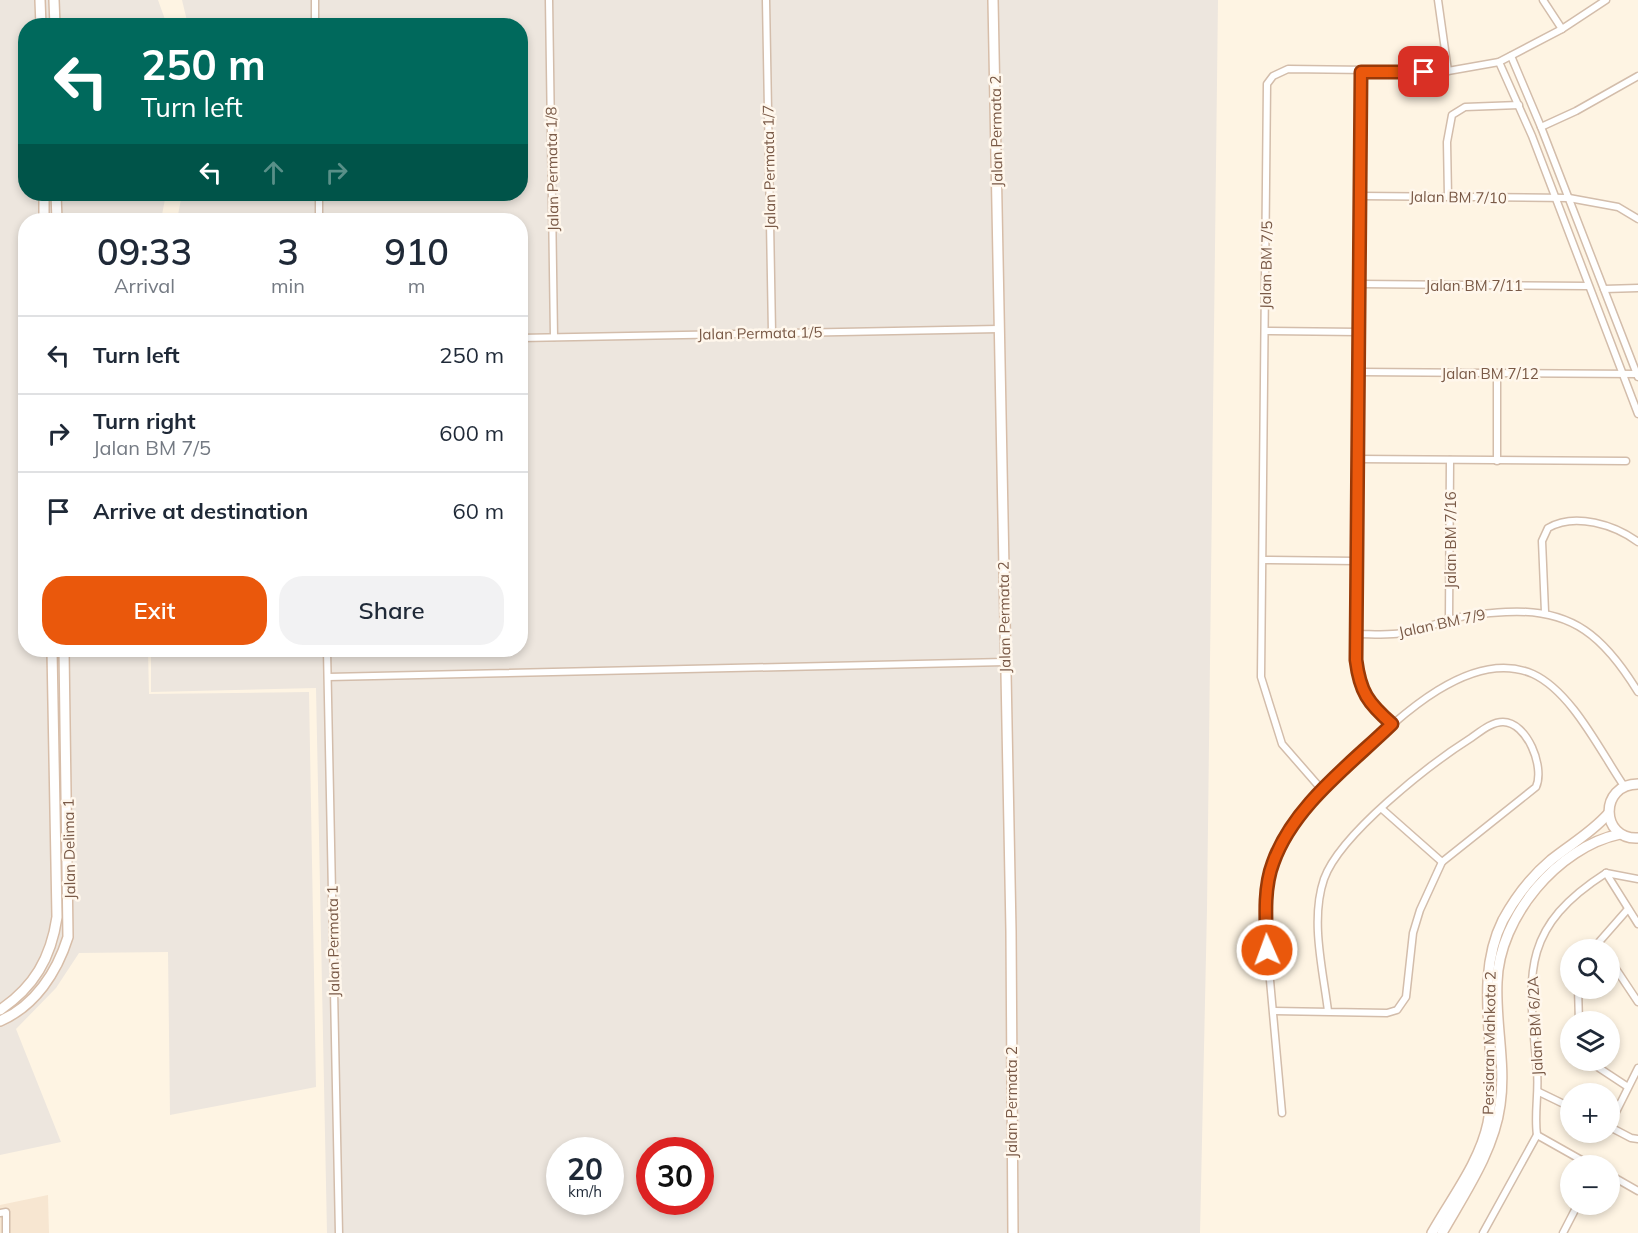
<!DOCTYPE html>
<meta charset="utf-8">
<style>
body{margin:0;font-family:Mulish,sans-serif;background:#f2f2f3;color:#1f2937;height:100vh;display:flex;flex-direction:column;font-size:22px;white-space:nowrap}
*{box-sizing:border-box;margin:0}
p{font-size:20px;color:#747a83}
.icon{flex:none;width:33px;height:33px;fill:none;stroke:currentColor;stroke-width:2;stroke-linecap:round;stroke-linejoin:round}
.map{position:relative;flex:1;overflow:hidden}
.side{position:absolute;left:18px;top:213px;width:510px;height:444px;display:flex;flex-direction:column;background:#fff;border-radius:24px;box-shadow:0 3px 9px #0003}
.side>*{flex:none}
.top-card{position:absolute;left:18px;top:18px;width:510px;height:183px;border-radius:24px;box-shadow:0 3px 9px #0003;background:#00695c;color:#fff;overflow:hidden}
.buttons{position:absolute;left:1560px;top:939px;display:grid;gap:12px}
.buttons a{display:grid;place-items:center;width:60px;height:60px;border-radius:50%;background:#fff;box-shadow:0 3px 9px #0003;font-size:30px}
.speed{position:absolute;left:546px;top:1137px;display:flex;gap:12px;font-size:30px;font-weight:700;text-align:center}
.speed>*{display:grid;place-content:center;width:78px;height:78px;border-radius:50%;background:#fff;box-shadow:0 3px 9px #0003;line-height:1}
.speed small{font-size:15px;font-weight:400}
.speed .limit{border:9px solid #d22;background:#fff;color:#111}
.pin{position:absolute;display:grid;place-items:center;width:51px;height:51px;color:#fff;margin:-26px;border-radius:12px;box-shadow:0 3px 9px #0006}
.me{position:absolute;width:66px;margin:-33px;rotate:358deg;stroke-linejoin:round;filter:drop-shadow(0 0 4px #0008)}
.turn{display:flex;align-items:center;gap:21px;height:126px;padding:0 24px;font-size:27px}
.turn .icon{width:78px;height:78px;stroke-width:2.5}
.turn b{display:block;font-size:42px;line-height:51px}
.lanes{display:flex;align-items:center;height:57px;padding:0 24px;background:#0003;justify-content:center;gap:30px;direction:ltr}
.lanes .off{opacity:.35}
.eta{display:flex;justify-content:space-evenly;align-items:center;height:102px;text-align:center}
.eta b{font-size:36px;font-weight:600;line-height:42px}
.button{display:flex;gap:12px;margin-top:auto;padding:12px 24px}
.button a{flex:1;height:69px;border-radius:24px;background:#ea580c;color:#fff;font-size:24px;font-weight:600;line-height:69px;text-align:center}
.button a+a{background:#f2f2f3;color:#1f2937}
ul{padding:0;list-style:none}
li{display:flex;align-items:center;gap:18px;height:78px;padding:0 24px;border-top:2px solid #e0e1e3}
li div{flex:1}
li b{display:block;font-size:22px}
li em{font-style:normal}
.map>svg:first-child{display:block}
.residential{fill:#f7e6d1}
.industrial{fill:#ede6de;fill-rule:evenodd}
.lines{fill:none;stroke-linecap:round;stroke-linejoin:round}
.street-casing{stroke:#d3bdab;stroke-width:9}
.secondary-casing{stroke:#d7bda8;stroke-width:12}
.street{stroke:#fff;stroke-width:6}
.secondary{stroke:#fff;stroke-width:9}
.route-casing{stroke:#983908;stroke-width:15}
.route{stroke:#ea580c;stroke-width:10}
.labels{text-anchor:middle;dominant-baseline:central;stroke-width:5;stroke-linejoin:round;paint-order:stroke}
.street-label{font-size:15px;fill:#795946;stroke:#fff7ec}
</style>
<div class="map">
<svg width="1638" height="1233" viewBox="0 0 1638 1233">
<rect width="100%" height="100%" fill="#fef4e3"/>
<path class="residential" d="M48 1195 49 1233H0V1205Z"/>
<g class="industrial">
<path d="M0 0H158L167 25 26 26V194H166L161 220H26V650H148L149 694 309 692 316 1087 170 1115 168 952 79 953 56 988 16 1029 61 1142 0 1155Z"/>
<path d="M182 0H1218L1207 909 1200 1233H327L316 688 151 692V650H520V220H177L182 194H520V26L188 25ZM560 1150H610V1202H560ZM650 1150H700V1202H650Z"/>
</g>
<g class="lines">
<defs>
<g id="street">
<path d="M315 0V26"/>
<path d="M549 0 554 337"/>
<path d="M766 0 772 333"/>
<path d="M1438 0 1448 71"/>
<path d="M1543 0 1562 29"/>
<path d="M1511 56 1541 127 1638 377"/>
<path d="M1499 62 1532 136 1638 414"/>
<path d="M1361 72 1356 660C1360 692 1368 703 1392 724"/>
<path d="M1541 127 1576 111 1638 76"/>
<path d="M319 194V220"/>
<path d="M1360 196 1569 198 1618 207 1638 219"/>
<path d="M1448 197 1447 142 1452 115 1465 107 1519 105"/>
<path d="M1359 284 1588 286"/>
<path d="M1604 289 1638 288"/>
<path d="M1265 331 1359 332"/>
<path d="M520 338 999 329"/>
<path d="M1359 372 1638 374"/>
<path d="M1358 459 1626 461"/>
<path d="M1497 461V373"/>
<path d="M1263 560 1357 561"/>
<path d="M1545 612 1542 541 1548 528C1575 512 1615 525 1638 542"/>
<path d="M1449 620 1450 460"/>
<path d="M1357 634C1369 634 1381 635 1393 634 1414 633 1436 623 1456 618 1472 614 1489 613 1506 612 1573 608 1605 638 1638 692"/>
<path d="M327 650 339 1233"/>
<path d="M328 677 1005 662"/>
<path d="M1323 791 1282 744 1261 677 1267 84 1273 76 1288 69 1448 71 1499 62 1562 29 1606 0"/>
<path d="M1382 809 1442 862"/>
<path d="M1606 873 1638 924"/>
<path d="M1606 873 1638 879"/>
<path d="M1592 950 1628 909"/>
<path d="M1610 960 1638 1002"/>
<path d="M1578 988 1579 1022"/>
<path d="M1274 1011 1387 1013 1397 1010 1406 997 1413 933 1420 910 1442 862 1536 787C1545 767 1527 722 1503 722 1491 722 1480 732 1471 738 1430 764 1340 834 1324 879 1310 920 1323 970 1328 1011"/>
<path d="M1587 1060 1628 1087"/>
<path d="M1539 1092 1570 1107"/>
<path d="M1282 1113 1266 936C1266 906 1266 875 1279 847 1295 815 1323 792 1347 767 1389 727 1467 645 1533 674 1572 692 1600 751 1624 786"/>
<path d="M1610 1124 1638 1068"/>
<path d="M1610 1127 1631 1138 1638 1139"/>
<path d="M1537 1135C1534 1114 1539 1093 1537 1071 1529 978 1517 930 1606 873"/>
<path d="M1537 1135 1592 1166"/>
<path d="M1610 1175 1638 1191"/>
<path d="M0 1213 6 1212V1233"/>
<path d="M1483 1233 1537 1135"/>
<path d="M1563 1233 1578 1204"/>
</g>
<g id="secondary">
<path d="M40 0 41 26"/>
<path d="M54 0 55 26"/>
<path d="M993 0 1011 931 1013 1233"/>
<path d="M44 194V220"/>
<path d="M56 194 57 220"/>
<path d="M1638 784C1599 784 1600 840 1638 838"/>
<path d="M0 1010C34 987 51 958 57 917L52 650"/>
<path d="M0 1021C35 1006 57 972 68 937L64 650"/>
<path d="M1432 1233C1451 1199 1480 1162 1488 1123 1501 1057 1471 984 1503 920 1515 898 1532 876 1551 860 1571 844 1591 833 1608 814"/>
<path d="M1442 1233C1464 1194 1494 1151 1500 1105 1506 1064 1495 1023 1497 982 1499 917 1558 847 1620 834"/>
</g>
</defs>
<use href="#street" class="street-casing"/>
<use href="#secondary" class="secondary-casing"/>
<use href="#street" class="street"/>
<use href="#secondary" class="secondary"/>
</g>
<g class="lines">
<defs>
<path id="route" d="M1267 950C1266 922 1263 889 1273 863 1293 806 1350 765 1392 724 1368 703 1360 692 1356 660L1361 72H1424"/>
</defs>
<use href="#route" class="route-casing"/>
<use href="#route" class="route"/>
</g>
<g class="labels">
<g class="street-label">
<text transform="translate(996 131) rotate(-91)">Jalan Permata 2</text>
<text transform="translate(769 167) rotate(-91)">Jalan Permata 1/7</text>
<text transform="translate(552 169) rotate(-91)">Jalan Permata 1/8</text>
<text transform="translate(1458 197) rotate(1)">Jalan BM 7/10</text>
<text transform="translate(1266 265) rotate(-89)">Jalan BM 7/5</text>
<text x="1474" y="285">Jalan BM 7/11</text>
<text transform="translate(760 333) rotate(-1)">Jalan Permata 1/5</text>
<text x="1490" y="373">Jalan BM 7/12</text>
<text transform="translate(1450 540) rotate(-90)">Jalan BM 7/16</text>
<text transform="translate(1004 617) rotate(-91)">Jalan Permata 2</text>
<text transform="translate(1442 623) rotate(-12)">Jalan BM 7/9</text>
<text transform="translate(69 849) rotate(-91)">Jalan Delima 1</text>
<text transform="translate(333 941) rotate(-91)">Jalan Permata 1</text>
<text transform="translate(1535 1026) rotate(-93)">Jalan BM 6/2A</text>
<text transform="translate(1489 1043) rotate(-89)">Persiaran Mahkota 2</text>
<text transform="translate(1011 1102) rotate(-90)">Jalan Permata 2</text>
</g>
</g>
</svg>
<div class="buttons">
<a><svg class="icon" aria-label="search" viewBox="0 0 24 24"><circle cx="10" cy="10" r="6"/><path d="M15 15l6 6"/></svg></a>
<a><svg class="icon" aria-label="layers" viewBox="0 0 24 24"><path d="M12 4l9 5-9 5-9-5zM3 14l9 5 9-5"/></svg></a>
<a>+</a>
<a>−</a>
</div>
<div class="speed"><div>20<small>km/h</small></div><div class="limit">30</div></div>
<div class="pin" style="left:1424px;top:72px;background:#d93025"><svg class="icon" aria-label="arrive" viewBox="0 0 24 24"><path d="M6 21V4h12l-3 4 3 4H6"/></svg></div>
<svg class="me" style="left:1267px;top:950px" viewBox="-20 -20 40 40"><circle r="17" fill="#ea580c" stroke="#fff" stroke-width="3"/><path d="M0-11L8 9 0 5-8 9z" fill="#fff"/></svg>
<div class="top-card">
<div class="turn"><svg class="icon" aria-label="left" viewBox="0 0 24 24"><path d="M17 20v-9H6M10 6l-5 5 5 5"/></svg><div><b>250 m</b>Turn left</div></div>
<div class="lanes"><svg class="icon" aria-label="left" viewBox="0 0 24 24"><path d="M17 20v-9H6M10 6l-5 5 5 5"/></svg><svg class="icon off" aria-label="ahead" viewBox="0 0 24 24"><path d="M12 20V5M6 11l6-6 6 6"/></svg><svg class="icon off" aria-label="right" viewBox="0 0 24 24"><path d="M7 20v-9h11M14 6l5 5-5 5"/></svg></div>
</div>
<section class="side">
<div class="eta">
<div><b>09:33</b><p>Arrival</p></div>
<div><b>3</b><p>min</p></div>
<div><b>910</b><p>m</p></div>
</div>
<ul>
<li><svg class="icon" aria-label="left" viewBox="0 0 24 24"><path d="M17 20v-9H6M10 6l-5 5 5 5"/></svg><div><b>Turn left</b></div><em>250 m</em></li>
<li><svg class="icon" aria-label="right" viewBox="0 0 24 24"><path d="M7 20v-9h11M14 6l5 5-5 5"/></svg><div><b>Turn right</b><p>Jalan BM 7/5</p></div><em>600 m</em></li>
<li><svg class="icon" aria-label="arrive" viewBox="0 0 24 24"><path d="M6 21V4h12l-3 4 3 4H6"/></svg><div><b>Arrive at destination</b></div><em>60 m</em></li>
</ul>
<div class="button"><a>Exit</a><a>Share</a></div>
</section>
</div>
